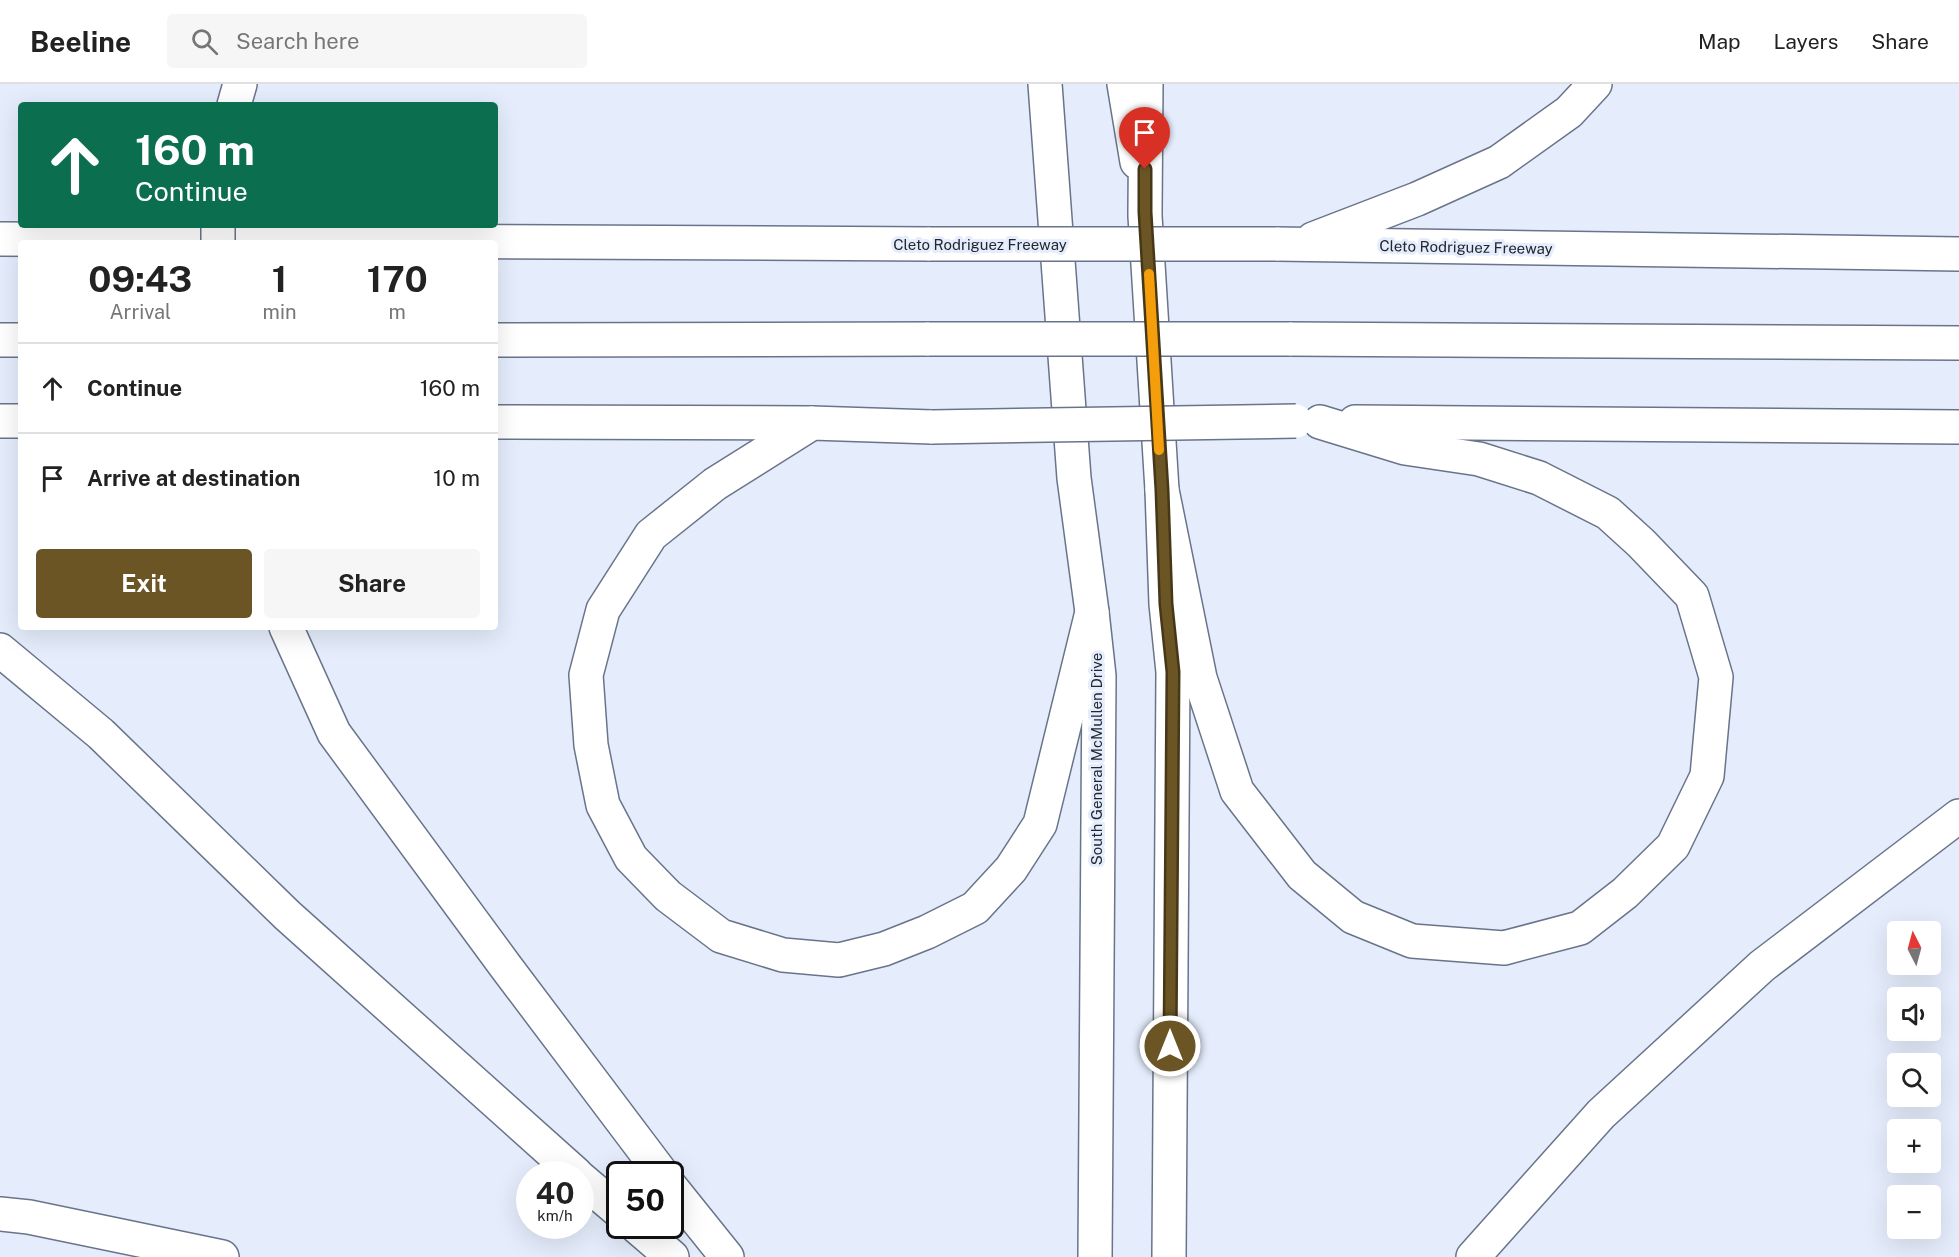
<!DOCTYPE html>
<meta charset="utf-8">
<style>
body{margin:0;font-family:"Public Sans",sans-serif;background:#f6f6f6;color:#222;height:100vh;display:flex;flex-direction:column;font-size:22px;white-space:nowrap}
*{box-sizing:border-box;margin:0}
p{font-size:20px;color:#767676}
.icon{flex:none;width:33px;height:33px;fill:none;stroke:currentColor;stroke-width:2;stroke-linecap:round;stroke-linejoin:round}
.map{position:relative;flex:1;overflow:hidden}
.details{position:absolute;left:18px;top:156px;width:480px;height:390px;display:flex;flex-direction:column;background:#fff;border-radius:6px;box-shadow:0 6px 24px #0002}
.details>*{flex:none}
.hud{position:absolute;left:18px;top:18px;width:480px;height:126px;border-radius:6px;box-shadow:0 6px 24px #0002;background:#0b6e4f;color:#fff;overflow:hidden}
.needle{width:39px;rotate:354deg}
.fabs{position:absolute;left:1887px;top:837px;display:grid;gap:12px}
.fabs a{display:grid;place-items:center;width:54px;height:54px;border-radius:6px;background:#fff;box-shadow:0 6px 24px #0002;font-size:30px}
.speed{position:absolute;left:516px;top:1077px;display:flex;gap:12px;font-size:30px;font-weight:700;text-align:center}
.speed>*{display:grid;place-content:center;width:78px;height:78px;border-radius:50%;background:#fff;box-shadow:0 6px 24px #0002;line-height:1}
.speed small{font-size:15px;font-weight:400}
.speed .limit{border:3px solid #111;border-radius:9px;background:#fff;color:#111}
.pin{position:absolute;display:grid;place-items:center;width:51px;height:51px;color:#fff;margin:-62px -26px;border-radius:50% 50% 50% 0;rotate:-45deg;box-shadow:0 0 6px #0007}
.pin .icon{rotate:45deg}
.me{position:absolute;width:66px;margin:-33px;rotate:0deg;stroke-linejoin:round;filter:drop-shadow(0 0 4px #0008)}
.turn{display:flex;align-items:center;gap:21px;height:126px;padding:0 18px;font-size:27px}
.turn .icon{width:78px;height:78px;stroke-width:2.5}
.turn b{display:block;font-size:42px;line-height:51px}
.eta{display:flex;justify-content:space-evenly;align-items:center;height:102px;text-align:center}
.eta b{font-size:36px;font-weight:700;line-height:42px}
.button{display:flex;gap:12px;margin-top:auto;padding:12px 18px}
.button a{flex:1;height:69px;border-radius:6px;background:#6c5525;color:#fff;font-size:24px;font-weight:700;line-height:69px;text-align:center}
.button a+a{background:#f6f6f6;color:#222}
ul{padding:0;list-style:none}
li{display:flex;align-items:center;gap:18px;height:90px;padding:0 18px;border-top:2px solid #e0e0e0}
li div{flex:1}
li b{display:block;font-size:22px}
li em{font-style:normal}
header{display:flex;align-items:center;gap:36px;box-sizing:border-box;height:84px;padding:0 30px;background:#fff;border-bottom:2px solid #e0e0e0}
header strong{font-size:28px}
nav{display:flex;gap:33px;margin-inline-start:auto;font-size:21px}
.search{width:420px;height:54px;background:#f6f6f6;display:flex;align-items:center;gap:15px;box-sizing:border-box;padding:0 21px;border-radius:6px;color:#767676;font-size:22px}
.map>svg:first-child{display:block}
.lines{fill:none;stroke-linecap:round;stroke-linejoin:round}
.minor-casing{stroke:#69748a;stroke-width:36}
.major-casing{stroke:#69748a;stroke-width:36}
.highway-casing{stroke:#69748a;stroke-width:36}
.minor{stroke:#fff;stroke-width:33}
.major{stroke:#fff;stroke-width:33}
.highway{stroke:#fff;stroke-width:33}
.highway-bridge-casing{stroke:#69748a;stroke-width:36;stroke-linecap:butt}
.highway-bridge{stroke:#fff;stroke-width:33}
.route-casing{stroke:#463718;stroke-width:15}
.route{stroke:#6c5525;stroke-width:10}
.slow{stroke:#f59e0b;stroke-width:10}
.labels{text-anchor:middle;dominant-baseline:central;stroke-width:6;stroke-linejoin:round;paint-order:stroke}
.street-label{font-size:15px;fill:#21262f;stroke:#e5edfc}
</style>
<header>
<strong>Beeline</strong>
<div class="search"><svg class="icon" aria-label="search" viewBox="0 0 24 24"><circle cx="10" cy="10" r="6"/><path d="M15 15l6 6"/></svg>Search here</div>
<nav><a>Map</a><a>Layers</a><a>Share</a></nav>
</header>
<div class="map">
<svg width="1959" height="1173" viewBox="0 0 1959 1173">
<rect width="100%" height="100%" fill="#e5edfc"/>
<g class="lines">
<defs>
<path id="minor" d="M0 1130 29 1133 222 1173"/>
<g id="major">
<path d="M1045 0 1074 394 1092 528 1099 592 1095 1173"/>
<path d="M1124 0 1137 78"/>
<path d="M1145 132 1162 406 1166 520 1173 588 1169 1173"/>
</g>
<g id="highway">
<path d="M234 21 240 0"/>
<path d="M1145 128 1146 0"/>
<path d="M0 155 930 160"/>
<path d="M1313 155 1417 115 1499 78 1569 28 1595 0"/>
<path d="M1276 160 1959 170"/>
<path d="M1289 255 1959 259"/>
<path d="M0 256H21"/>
<path d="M495 256 929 255"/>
<path d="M0 337H21"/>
<path d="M495 338 812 339 932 343"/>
<path d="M1355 338 1959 343"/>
<path d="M812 339 715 400 651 451 603 526 586 591 591 661 603 721 631 774 668 812 721 852 783 871 839 876 884 865 927 848 975 824 1011 785 1040 740 1092 528"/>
<path d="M1162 406 1200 594 1237 707 1302 791 1353 833 1412 857 1504 864 1580 844 1625 809 1673 762 1707 692 1716 593 1692 512 1641 459 1608 429 1539 394 1479 375 1405 364 1320 338"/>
<path d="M286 543 334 649 506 883 662 1090"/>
<path d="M0 566 101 650 287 831 576 1090"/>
<path d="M580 1094 620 1128"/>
<path d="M670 1102 727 1173"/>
<path d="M636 1142 672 1173"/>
<path d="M1473 1173 1601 1030 1762 882 1959 732"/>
</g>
</defs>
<use href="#minor" class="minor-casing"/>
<use href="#major" class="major-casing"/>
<use href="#highway" class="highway-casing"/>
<use href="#minor" class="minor"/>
<use href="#major" class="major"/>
<use href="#highway" class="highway"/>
<defs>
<g id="highway-bridge">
<path d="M218 159V141"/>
<path d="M930 160H1276"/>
<path d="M929 255H1289"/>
<path d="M932 343 1296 337"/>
</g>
</defs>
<use href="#highway-bridge" class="highway-bridge-casing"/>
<use href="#highway-bridge" class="highway-bridge"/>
</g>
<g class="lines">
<defs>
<path id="route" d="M1145 85V128L1162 406 1166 520 1173 588 1170 962"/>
</defs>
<use href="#route" class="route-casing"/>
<use href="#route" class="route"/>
<path class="slow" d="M1149 190 1159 366"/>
</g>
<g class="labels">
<g class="street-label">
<text x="980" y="160">Cleto Rodriguez Freeway</text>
<text transform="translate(1466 163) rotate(1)">Cleto Rodriguez Freeway</text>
<text transform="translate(1096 675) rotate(-90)">South General McMullen Drive</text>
</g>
</g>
</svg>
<div class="fabs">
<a><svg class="needle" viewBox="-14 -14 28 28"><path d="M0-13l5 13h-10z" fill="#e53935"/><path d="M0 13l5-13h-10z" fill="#767676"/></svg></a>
<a><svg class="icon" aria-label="sound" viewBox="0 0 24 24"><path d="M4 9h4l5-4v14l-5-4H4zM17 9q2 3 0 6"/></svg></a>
<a><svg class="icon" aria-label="search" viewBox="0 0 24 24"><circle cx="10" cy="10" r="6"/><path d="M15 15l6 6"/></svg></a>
<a>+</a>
<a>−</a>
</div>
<div class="speed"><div>40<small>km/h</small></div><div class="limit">50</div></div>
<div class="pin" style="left:1145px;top:85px;background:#d93025"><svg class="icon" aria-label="arrive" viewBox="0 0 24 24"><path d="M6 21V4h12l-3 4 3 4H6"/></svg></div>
<svg class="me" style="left:1170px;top:962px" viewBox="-20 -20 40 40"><circle r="17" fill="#6c5525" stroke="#fff" stroke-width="3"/><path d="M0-11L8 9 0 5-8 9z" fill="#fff"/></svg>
<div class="hud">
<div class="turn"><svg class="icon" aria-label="ahead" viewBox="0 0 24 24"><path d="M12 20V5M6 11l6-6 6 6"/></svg><div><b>160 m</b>Continue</div></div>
</div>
<section class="details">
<div class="eta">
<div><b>09:43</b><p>Arrival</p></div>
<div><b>1</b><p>min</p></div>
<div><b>170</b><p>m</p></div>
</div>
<ul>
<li><svg class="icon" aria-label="ahead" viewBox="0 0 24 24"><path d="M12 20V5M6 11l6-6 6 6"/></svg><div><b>Continue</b></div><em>160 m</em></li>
<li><svg class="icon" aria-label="arrive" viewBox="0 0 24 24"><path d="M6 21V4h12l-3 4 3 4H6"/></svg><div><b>Arrive at destination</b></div><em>10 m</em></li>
</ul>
<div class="button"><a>Exit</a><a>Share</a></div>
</section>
</div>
